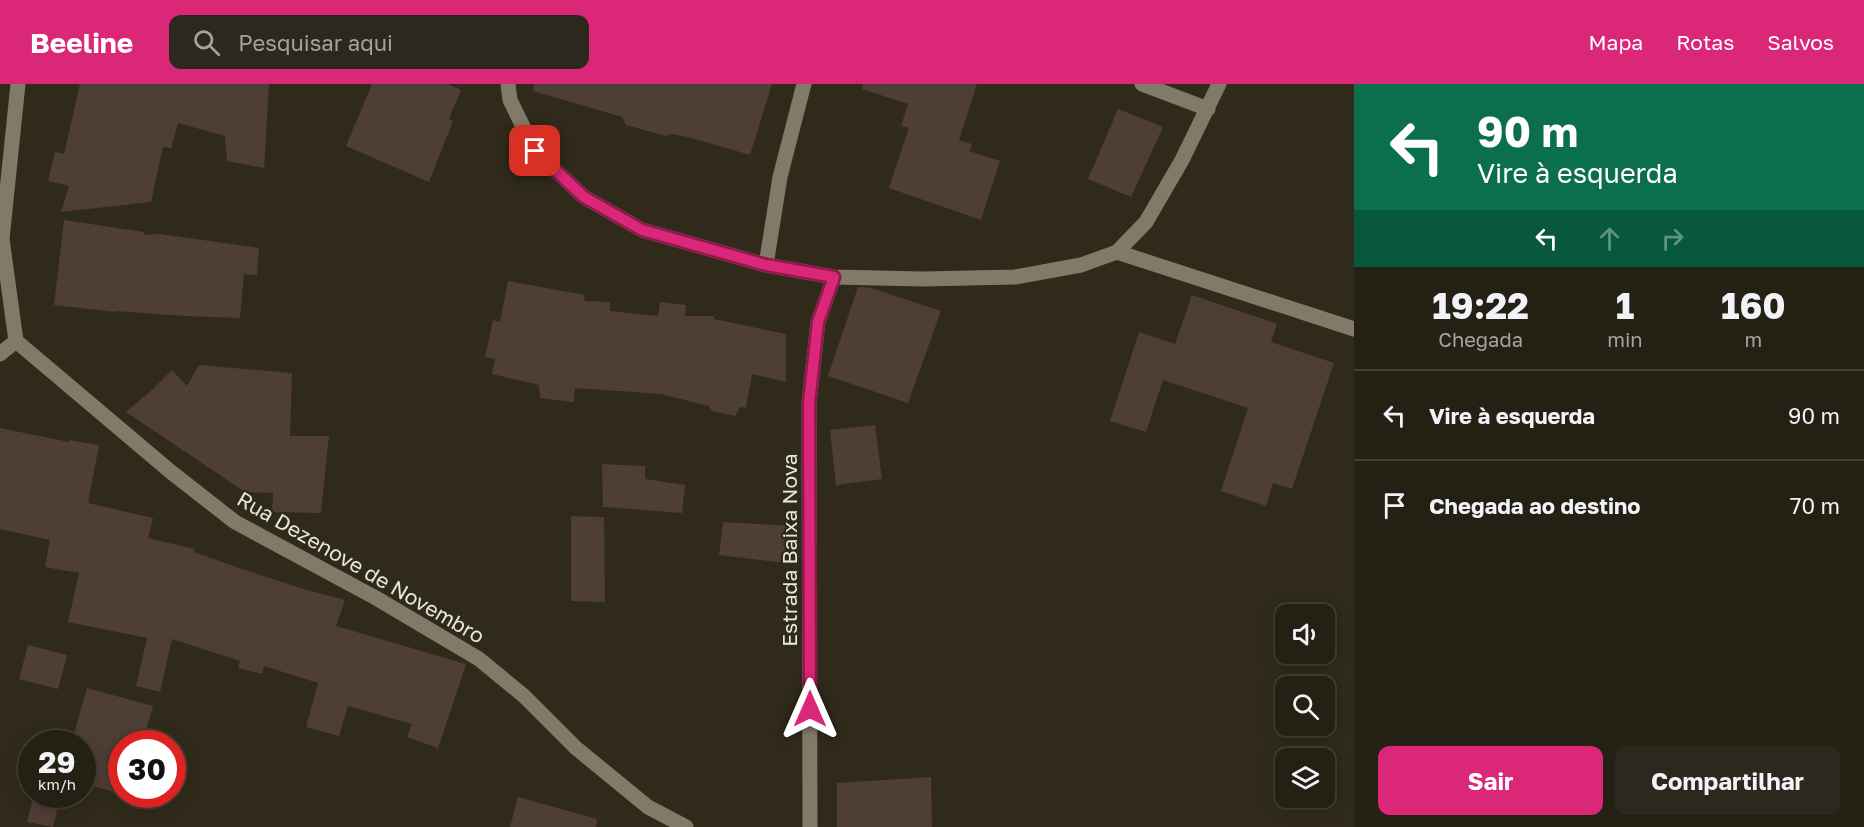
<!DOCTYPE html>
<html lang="pt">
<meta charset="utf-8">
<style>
body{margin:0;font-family:"Golos Text",sans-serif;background:#2c281d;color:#f1f3f6;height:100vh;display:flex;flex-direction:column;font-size:22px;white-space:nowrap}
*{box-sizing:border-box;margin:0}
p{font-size:20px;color:#a3a3a0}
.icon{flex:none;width:33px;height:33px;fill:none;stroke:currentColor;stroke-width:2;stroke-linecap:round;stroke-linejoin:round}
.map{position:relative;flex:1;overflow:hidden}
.panel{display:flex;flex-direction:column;background:#242014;width:510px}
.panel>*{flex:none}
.top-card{background:#0b6e4f;color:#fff;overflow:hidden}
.controls{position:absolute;left:1275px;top:520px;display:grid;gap:12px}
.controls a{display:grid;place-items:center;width:60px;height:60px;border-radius:12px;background:#242014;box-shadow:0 3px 15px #0003,0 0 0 2px #413e34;font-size:30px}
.speed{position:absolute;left:18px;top:646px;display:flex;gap:12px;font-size:30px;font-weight:700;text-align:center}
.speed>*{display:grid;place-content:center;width:78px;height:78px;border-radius:50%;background:#242014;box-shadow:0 3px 15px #0003,0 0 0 2px #413e34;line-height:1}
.speed small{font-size:15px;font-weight:400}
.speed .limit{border:9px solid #d22;background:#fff;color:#111}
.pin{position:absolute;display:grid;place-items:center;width:51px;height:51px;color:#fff;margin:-26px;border-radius:12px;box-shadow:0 3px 9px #0006}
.me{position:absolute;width:66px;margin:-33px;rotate:0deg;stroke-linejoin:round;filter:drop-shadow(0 0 4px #0008)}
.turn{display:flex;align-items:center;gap:21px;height:126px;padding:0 24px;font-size:27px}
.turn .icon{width:78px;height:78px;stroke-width:2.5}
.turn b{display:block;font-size:42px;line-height:51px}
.lanes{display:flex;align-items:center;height:57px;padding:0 24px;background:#0003;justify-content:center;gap:30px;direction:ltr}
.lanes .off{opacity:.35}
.eta{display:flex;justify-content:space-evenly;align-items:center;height:102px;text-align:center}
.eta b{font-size:36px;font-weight:700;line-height:42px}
.button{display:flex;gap:12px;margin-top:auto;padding:12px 24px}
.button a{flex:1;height:69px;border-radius:12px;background:#db2777;color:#fff;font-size:24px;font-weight:700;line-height:69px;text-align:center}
.button a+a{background:#2c281d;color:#f1f3f6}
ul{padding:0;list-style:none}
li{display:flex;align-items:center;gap:18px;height:90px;padding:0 24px;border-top:2px solid #413e34}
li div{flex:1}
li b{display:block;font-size:22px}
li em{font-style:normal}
header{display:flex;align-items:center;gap:36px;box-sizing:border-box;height:84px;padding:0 30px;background:#db2777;color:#fff}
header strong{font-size:28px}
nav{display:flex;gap:33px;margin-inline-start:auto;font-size:21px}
.search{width:420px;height:54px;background:#2c281d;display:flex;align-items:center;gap:15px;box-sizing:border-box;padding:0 21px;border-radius:12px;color:#a3a3a0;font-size:22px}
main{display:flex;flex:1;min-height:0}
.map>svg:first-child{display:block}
.building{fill:#4f3e36}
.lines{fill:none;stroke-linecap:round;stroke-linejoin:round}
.minor{stroke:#817a69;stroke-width:15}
.route-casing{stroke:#8e194d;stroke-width:15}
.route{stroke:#db2777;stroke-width:10}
.labels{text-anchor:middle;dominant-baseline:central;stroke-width:5;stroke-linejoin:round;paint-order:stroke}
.street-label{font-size:21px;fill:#e9e6dc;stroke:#302a1a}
</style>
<header>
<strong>Beeline</strong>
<div class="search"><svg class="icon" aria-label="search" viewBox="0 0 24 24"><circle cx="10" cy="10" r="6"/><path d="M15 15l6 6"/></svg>Pesquisar aqui</div>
<nav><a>Mapa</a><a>Rotas</a><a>Salvos</a></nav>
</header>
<main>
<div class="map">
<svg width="1354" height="743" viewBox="0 0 1354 743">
<rect width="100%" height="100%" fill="#302a1a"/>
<g class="building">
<path d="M80 0H269L264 84 227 77 225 52 178 39 171 64 163 63 151 118 61 128 69 102 48 97 55 68 64 70Z"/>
<path d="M372 0H448L461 6 449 35 453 37 429 98 346 62Z"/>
<path d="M534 0H772L750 71 695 55 672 50 666 52 626 41 622 33 533 7Z"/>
<path d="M863 0H977L959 56 972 60 969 67 1000 77 981 136 889 104 909 44 901 42 908 20 862 5Z"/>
<path d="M1118 25 1163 43 1131 113 1088 95Z"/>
<path d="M64 136 144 148V151L160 150 259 164 257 191 244 190 240 234 184 232 115 227V228L54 221Z"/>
<path d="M508 197 585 211 584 217 610 218V227L658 232 660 218 686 221 685 232H714V235L786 250V298L752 290 746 324 740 323 735 332 711 327 709 322 661 310 575 304 574 318 540 314 539 301 492 290 495 275 485 273 493 236 500 238Z"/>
<path d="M858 203 871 204 941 227 908 319 828 292Z"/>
<path d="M1192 211 1277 240 1271 258 1334 279 1292 405 1273 399 1266 422 1221 407 1248 324 1163 296 1146 348 1110 337 1139 248 1175 260Z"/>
<path d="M199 281 292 289 290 352H329L321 429 272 428 273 409 245 408 126 328 153 305 172 286 187 302Z"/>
<path d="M875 341 882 395 836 401 830 346Z"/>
<path d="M0 344 69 358V356L99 361 88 419 153 434 148 454 194 465V468L245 486 307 506 345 516 336 542 466 580 438 664 407 653 412 640 348 622 339 652 306 643 318 599 264 582 262 590 238 584 240 577 172 555 160 608 136 602 147 554 68 538 79 489 45 483 50 456 0 445Z"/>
<path d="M602 380 645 382V395L685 401 682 429 603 423Z"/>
<path d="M571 432 604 433 605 518 571 517Z"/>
<path d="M723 438 794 442 793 480 719 471Z"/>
<path d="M28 561 67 571 58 605 19 595Z"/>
<path d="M87 604 153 622 142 660H122V710L82 699V660H71Z"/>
<path d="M931 693 932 743H837V699Z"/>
<path d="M34 711H61L53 743 27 738Z"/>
<path d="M518 713 597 735 596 743H510Z"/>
</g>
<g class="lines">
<g class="minor">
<path d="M508 0 510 16 535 67 584 113 642 146 766 181 834 193 923 195 1015 193 1081 181 1117 168 1146 138 1182 76 1219 0"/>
<path d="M1142 0 1208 25"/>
<path d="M1117 168 1354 245"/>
<path d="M766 181 780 93 804 0"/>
<path d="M16 257 171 388 235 438 376 514 479 575 524 612 576 664 648 723 686 743"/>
<path d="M0 270 16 257 2 155 18 0"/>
<path d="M810 743 809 319 818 238 834 193"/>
</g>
</g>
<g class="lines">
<defs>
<path id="route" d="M535 67 584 113 642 146 766 181 834 193 818 238 809 319 810 625"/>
</defs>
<use href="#route" class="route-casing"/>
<use href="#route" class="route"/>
</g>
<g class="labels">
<g class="street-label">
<text transform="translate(789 466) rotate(-90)">Estrada Baixa Nova</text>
<text transform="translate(361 483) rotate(30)">Rua Dezenove de Novembro</text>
</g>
</g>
</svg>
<div class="controls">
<a><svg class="icon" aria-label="sound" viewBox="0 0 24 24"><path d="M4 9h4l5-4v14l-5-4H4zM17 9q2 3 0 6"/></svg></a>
<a><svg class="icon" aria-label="search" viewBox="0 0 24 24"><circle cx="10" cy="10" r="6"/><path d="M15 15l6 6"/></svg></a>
<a><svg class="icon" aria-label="layers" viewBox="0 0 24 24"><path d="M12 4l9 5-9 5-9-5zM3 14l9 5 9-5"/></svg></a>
</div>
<div class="speed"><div>29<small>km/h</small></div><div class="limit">30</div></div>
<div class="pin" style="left:535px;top:67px;background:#d93025"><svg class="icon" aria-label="arrive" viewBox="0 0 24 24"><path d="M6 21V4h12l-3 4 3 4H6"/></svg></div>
<svg class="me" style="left:810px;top:625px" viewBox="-20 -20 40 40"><path d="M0-17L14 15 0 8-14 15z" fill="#db2777" stroke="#fff" stroke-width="4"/></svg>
</div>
<section class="panel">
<div class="top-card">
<div class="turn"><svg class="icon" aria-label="left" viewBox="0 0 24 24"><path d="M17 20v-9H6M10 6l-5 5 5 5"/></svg><div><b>90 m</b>Vire à esquerda</div></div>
<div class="lanes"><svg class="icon" aria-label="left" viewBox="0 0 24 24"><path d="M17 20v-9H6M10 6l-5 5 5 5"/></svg><svg class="icon off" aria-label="ahead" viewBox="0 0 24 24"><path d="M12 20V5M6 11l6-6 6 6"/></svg><svg class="icon off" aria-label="right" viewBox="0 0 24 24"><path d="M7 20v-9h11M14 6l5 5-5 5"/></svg></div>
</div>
<div class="eta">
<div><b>19:22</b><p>Chegada</p></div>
<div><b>1</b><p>min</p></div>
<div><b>160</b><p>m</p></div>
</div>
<ul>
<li><svg class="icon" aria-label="left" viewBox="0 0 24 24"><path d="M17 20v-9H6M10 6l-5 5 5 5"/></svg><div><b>Vire à esquerda</b></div><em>90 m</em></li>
<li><svg class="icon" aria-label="arrive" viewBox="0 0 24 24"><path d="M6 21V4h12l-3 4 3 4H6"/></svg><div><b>Chegada ao destino</b></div><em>70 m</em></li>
</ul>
<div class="button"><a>Sair</a><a>Compartilhar</a></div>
</section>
</main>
